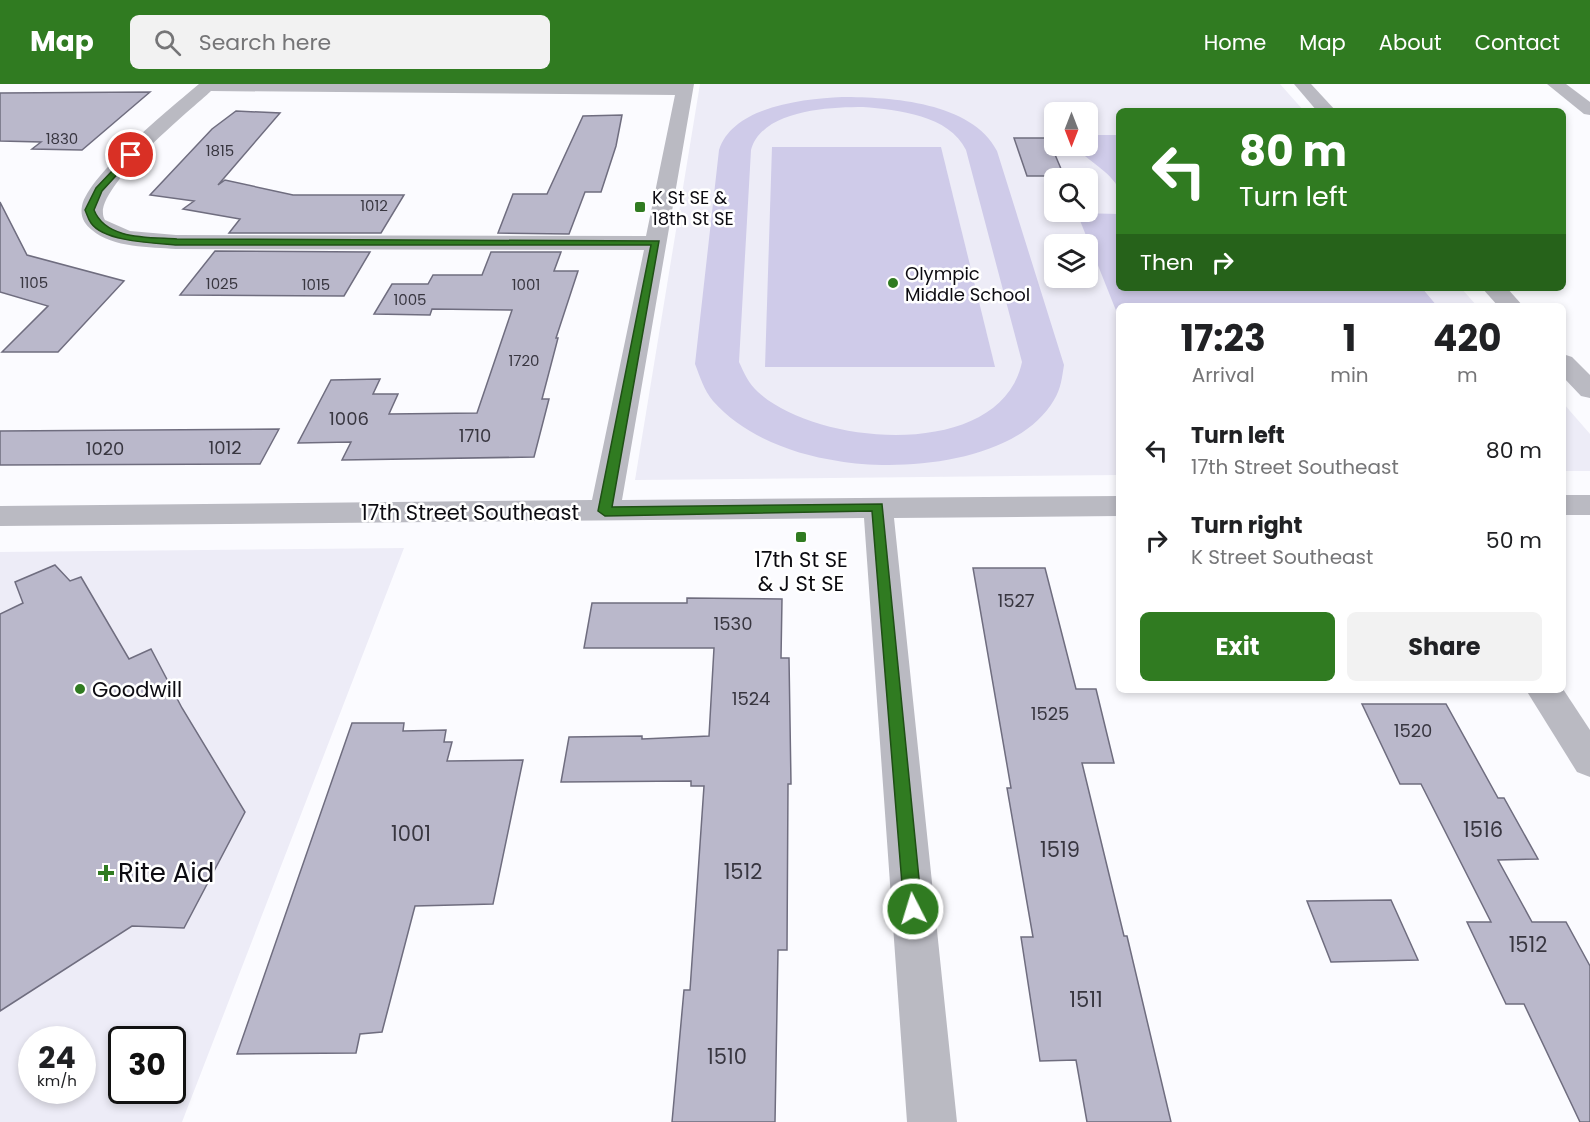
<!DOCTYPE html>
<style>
body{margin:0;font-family:Poppins,sans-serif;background:#f2f2f2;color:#202124;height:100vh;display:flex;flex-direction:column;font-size:22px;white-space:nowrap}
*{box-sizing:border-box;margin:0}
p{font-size:20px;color:#757577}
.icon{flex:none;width:33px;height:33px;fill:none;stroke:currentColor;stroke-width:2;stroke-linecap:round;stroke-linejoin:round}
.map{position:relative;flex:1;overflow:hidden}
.drawer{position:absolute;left:1116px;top:219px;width:450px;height:390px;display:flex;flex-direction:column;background:#fff;border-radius:9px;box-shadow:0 3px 9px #0003}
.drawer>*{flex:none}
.banner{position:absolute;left:1116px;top:24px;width:450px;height:183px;border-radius:9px;box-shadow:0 3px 9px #0003;background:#307b21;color:#fff;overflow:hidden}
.needle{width:39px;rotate:180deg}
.controls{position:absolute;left:1044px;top:18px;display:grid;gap:12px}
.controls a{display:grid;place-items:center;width:54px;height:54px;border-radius:9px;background:#fff;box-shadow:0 3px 9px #0003;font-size:30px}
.speed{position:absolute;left:18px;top:942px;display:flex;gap:12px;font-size:30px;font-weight:700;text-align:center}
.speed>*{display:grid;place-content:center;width:78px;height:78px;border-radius:50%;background:#fff;box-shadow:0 3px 9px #0003;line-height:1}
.speed small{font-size:15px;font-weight:400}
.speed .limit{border:3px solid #111;border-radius:9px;background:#fff;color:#111}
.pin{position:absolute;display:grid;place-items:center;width:51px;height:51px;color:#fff;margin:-26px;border:3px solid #fff;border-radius:50%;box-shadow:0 2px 6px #0007}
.me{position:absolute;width:66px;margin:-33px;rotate:355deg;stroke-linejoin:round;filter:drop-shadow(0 0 4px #0008)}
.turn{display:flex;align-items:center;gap:21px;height:126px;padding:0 24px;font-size:27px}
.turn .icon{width:78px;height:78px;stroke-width:2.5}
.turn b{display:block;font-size:42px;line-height:51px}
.then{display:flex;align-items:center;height:57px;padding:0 24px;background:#0003;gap:12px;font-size:22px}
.eta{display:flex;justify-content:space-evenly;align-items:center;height:102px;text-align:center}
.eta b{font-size:36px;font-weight:700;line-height:42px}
.primary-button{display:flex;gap:12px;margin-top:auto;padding:12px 24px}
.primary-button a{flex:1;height:69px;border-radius:9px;background:#307b21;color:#fff;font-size:24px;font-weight:700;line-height:69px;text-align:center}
.primary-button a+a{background:#f2f2f2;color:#202124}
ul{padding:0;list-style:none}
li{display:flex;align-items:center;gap:18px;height:90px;padding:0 24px}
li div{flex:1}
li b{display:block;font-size:22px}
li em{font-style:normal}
header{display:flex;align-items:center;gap:36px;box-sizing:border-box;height:84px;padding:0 30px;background:#307b21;color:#fff}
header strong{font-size:28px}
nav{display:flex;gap:33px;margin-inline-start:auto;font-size:21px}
.search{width:420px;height:54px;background:#f2f2f2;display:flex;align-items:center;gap:15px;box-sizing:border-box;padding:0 21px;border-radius:9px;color:#757577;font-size:22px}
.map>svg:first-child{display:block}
.built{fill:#edecf7;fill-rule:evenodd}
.green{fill:#cfcbe9;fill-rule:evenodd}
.building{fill:#bab8cb;stroke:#6f6d7f;stroke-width:1.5}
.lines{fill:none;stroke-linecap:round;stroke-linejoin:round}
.minor{fill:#babac2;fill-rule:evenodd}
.route{fill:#307b21;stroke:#1f5015;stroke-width:1.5}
.poi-dot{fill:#307b21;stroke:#fff;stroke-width:2}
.labels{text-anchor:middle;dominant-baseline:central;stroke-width:5;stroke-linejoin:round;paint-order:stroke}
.far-number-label{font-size:15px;fill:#383640}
.far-poi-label{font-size:18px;fill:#0c0b11;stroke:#fff;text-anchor:start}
.number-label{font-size:18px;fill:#383640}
.street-label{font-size:21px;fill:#0c0b11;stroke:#fff}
.poi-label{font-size:21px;fill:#0c0b11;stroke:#fff}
.near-number-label{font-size:21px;fill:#383640}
.near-poi-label{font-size:26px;fill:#0c0b11;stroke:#fff;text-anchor:start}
</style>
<header>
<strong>Map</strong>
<div class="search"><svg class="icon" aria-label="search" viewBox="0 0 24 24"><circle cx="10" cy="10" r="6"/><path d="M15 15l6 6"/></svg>Search here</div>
<nav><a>Home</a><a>Map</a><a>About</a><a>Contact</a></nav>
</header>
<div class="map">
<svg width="1590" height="1038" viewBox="0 0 1590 1038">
<rect width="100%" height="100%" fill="#fbfbff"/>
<g class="built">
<path d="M700 0H1280L1304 27H1119V204H1461L1477 222H1119V391L635 396ZM1054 28H1088V62H1054ZM1054 94H1088V128H1054ZM1054 160H1088V194H1054Z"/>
<path d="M1563 319 1590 350V387H1563Z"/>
<path d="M404 464 182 1038H0V468ZM32 956H82V1006H32ZM122 956H172V1006H122Z"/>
</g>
<g class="green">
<path d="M842 13C891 13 972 18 997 67L1064 281C1062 293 1061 305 1054 316 1017 379 902 388 838 377 792 370 744 352 713 317 704 306 700 293 695 280L719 66C733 22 803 15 842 13ZM863 23C898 26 949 31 966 66L1022 278C1001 377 818 363 758 308 749 300 744 289 739 278L751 66C762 26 829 23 863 23Z"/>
<path d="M1088 51H1119V105C1110 87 1088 77 1074 62H1088Z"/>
<path d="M772 63H941L995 283H765Z"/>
<path d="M1077 129 1119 130V204H1422L1437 222H1119V234Z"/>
</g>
<g class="building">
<path d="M150 8 82 66 32 65 41 58 0 57V9Z"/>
<path d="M236 27 280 29 218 101 225 96 293 111H404L381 149H229L240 135 183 125 194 117 150 111 212 45Z"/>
<path d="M622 31 616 62 601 108H585L569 150 498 149 513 110H547L583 32Z"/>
<path d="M1014 54H1048L1064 92H1027Z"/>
<path d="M0 118 27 171 124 197 58 268H2L48 222 0 208Z"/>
<path d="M215 167 370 168 344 212 180 211Z"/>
<path d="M491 168H561L554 187H578L556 254H558L542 315H549L534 373 342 376 351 358 298 359 331 296 380 295 373 310H398L389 330 477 329 512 226 432 225 430 231 374 230 392 200H428L433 191H482Z"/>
<path d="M279 345 260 380 0 381V347Z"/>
<path d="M55 481 70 497 81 493 129 575 151 565 182 624 245 728 184 844 132 842 0 927V530L23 519 15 498Z"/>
<path d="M973 484H1045L1076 605H1096L1114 679H1082L1124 852H1127L1171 1038H1087L1076 976 1040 977 1021 853H1033L1007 704H1011Z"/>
<path d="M687 514 782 515 781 574H789L791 700H788L787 866H778L775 1038H672L684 906H690L704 702H691V697L561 698 569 653 642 652V655L709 652 714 564H584L592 519H687Z"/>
<path d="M1362 620H1446L1498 714H1504L1538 775 1498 776 1532 838H1566L1590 882V1038H1580L1524 920H1506L1467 838H1491L1421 700H1400Z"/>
<path d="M352 639H404L403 647 446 646 444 658H452L447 677 523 676 493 820 415 822 382 948 360 950 356 969 237 970Z"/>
<path d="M1391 816 1418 876 1331 878 1307 817Z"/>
</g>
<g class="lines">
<g class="minor">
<path d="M199 0H694L622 416 1119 412V432L894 434 957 1038H907L864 434 0 442V422L592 416 644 166 176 165C150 163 113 164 92 146 84 140 80 132 82 122 89 90 172 23 199 0ZM211 7 675 11 646 152 176 151 130 147 105 136C87 109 191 26 211 7Z"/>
<path d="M1294 0H1311L1336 27H1317Z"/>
<path d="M1547 0H1566L1590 18V31L1584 30Z"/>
<path d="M1482 204H1507L1523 222H1498Z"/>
<path d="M1563 270 1572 273 1590 291V314L1581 312 1563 293Z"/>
<rect x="1563" y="411" width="27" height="20"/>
<path d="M1563 605 1590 646V693L1577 688 1526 606Z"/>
</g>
</g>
<path class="route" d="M129 69 135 71 102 107 94 126C106 156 148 153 177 155L659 157 612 423 882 420 922 825 919 831 913 833 907 831 904 825 872 427 605 432 598 427 651 161H177C155 159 104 158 91 139 88 135 87 130 85 126L96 104Z"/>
<g class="poi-dot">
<rect x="634" y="117" width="12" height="12" rx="3"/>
<circle cx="893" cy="199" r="6"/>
<rect x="795" y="447" width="12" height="12" rx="3"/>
<circle cx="80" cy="605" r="6"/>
<path d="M103 780h6v6h6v6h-6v6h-6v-6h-6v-6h6z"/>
</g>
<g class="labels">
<g class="far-number-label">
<text x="62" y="54">1830</text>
<text x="220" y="66">1815</text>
<text x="374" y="121">1012</text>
<text x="34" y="198">1105</text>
<text x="222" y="199">1025</text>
<text x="316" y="200">1015</text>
<text x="526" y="200">1001</text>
<text x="410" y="215">1005</text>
<text x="524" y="276">1720</text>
</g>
<g class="far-poi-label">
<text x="652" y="113">K St SE &amp;<tspan x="652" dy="21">18th St SE</tspan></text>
<text x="905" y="189">Olympic<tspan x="905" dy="21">Middle School</tspan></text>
</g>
<g class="number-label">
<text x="349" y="334">1006</text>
<text x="475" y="351">1710</text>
<text x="225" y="363">1012</text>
<text x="105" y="364">1020</text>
<text x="1016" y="516">1527</text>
<text x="733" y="539">1530</text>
<text x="751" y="614">1524</text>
<text x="1050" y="629">1525</text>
<text x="1413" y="646">1520</text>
</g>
<g class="street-label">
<text x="470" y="428">17th Street Southeast</text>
</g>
<g class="poi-label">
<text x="801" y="475">17th St SE<tspan x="801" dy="24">&amp; J St SE</tspan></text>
<text x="92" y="605" text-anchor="start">Goodwill</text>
</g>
<g class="near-number-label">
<text x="1483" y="745">1516</text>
<text x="411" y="749">1001</text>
<text x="1060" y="765">1519</text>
<text x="743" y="787">1512</text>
<text x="1528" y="860">1512</text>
<text x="1086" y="915">1511</text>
<text x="727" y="972">1510</text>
</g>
<g class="near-poi-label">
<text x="118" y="789">Rite Aid</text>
</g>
</g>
</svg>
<div class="controls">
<a><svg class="needle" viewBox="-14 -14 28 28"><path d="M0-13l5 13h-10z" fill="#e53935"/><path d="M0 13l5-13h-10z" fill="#757577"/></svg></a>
<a><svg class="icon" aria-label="search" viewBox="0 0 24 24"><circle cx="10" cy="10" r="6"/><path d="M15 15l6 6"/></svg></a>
<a><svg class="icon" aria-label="layers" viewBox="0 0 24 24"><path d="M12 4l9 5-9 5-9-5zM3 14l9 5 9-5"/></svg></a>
</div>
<div class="speed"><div>24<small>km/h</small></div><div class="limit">30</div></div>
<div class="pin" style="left:131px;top:71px;background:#d93025"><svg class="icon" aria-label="arrive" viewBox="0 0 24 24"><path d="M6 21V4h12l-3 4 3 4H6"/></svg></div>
<svg class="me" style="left:913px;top:825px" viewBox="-20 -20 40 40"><circle r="17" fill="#307b21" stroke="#fff" stroke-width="3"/><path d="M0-11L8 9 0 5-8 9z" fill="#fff"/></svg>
<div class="banner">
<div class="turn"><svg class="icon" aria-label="left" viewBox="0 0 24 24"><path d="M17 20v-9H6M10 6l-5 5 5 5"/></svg><div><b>80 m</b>Turn left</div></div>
<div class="then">Then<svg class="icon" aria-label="right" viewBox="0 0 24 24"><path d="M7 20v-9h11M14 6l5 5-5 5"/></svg></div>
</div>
<section class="drawer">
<div class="eta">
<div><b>17:23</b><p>Arrival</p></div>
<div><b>1</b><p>min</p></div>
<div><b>420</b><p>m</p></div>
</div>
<ul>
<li><svg class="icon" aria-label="left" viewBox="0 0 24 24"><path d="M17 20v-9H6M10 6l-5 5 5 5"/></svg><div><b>Turn left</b><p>17th Street Southeast</p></div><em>80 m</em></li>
<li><svg class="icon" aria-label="right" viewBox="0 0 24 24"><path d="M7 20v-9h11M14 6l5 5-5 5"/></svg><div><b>Turn right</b><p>K Street Southeast</p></div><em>50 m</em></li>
</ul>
<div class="primary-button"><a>Exit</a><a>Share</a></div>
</section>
</div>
